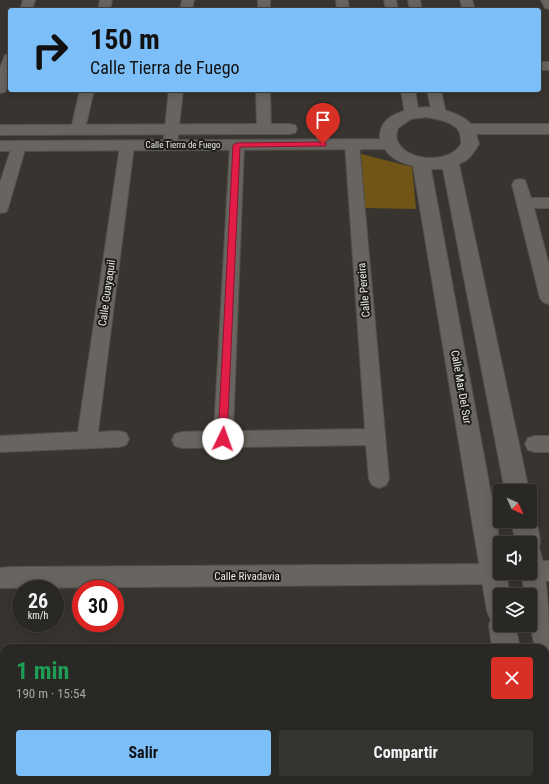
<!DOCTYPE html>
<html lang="es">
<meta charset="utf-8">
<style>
body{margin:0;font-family:"Roboto Condensed",sans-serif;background:#363431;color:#f1f3f6;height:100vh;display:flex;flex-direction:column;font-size:15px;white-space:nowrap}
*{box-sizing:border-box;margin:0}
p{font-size:13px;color:#a5a6a6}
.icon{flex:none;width:22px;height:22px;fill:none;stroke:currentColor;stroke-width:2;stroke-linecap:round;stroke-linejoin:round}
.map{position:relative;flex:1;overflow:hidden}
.drawer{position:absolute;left:0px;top:644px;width:549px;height:140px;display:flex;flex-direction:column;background:#2a2824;border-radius:12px 12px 0 0;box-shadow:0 2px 10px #0003,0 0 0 1px #464441}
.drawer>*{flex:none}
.top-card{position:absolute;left:8px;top:8px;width:533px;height:84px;border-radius:4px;box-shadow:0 2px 10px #0003,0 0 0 1px #464441;background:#7bbef8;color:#111;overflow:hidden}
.needle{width:26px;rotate:135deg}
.fabs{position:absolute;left:493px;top:484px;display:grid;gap:8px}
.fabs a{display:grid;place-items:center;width:44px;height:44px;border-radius:4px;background:#2a2824;box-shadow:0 2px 10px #0003,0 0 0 1px #464441;font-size:20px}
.speed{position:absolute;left:12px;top:580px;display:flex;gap:8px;font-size:20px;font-weight:700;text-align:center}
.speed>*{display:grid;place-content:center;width:52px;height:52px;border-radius:50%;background:#2a2824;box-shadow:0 2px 10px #0003,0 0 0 1px #464441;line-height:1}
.speed small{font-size:10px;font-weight:400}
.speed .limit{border:6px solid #d22;background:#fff;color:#111}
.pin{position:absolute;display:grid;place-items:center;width:34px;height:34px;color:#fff;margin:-41px -17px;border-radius:50% 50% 50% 0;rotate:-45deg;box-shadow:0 0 4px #0007}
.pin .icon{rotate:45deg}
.me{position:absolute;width:44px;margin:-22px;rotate:3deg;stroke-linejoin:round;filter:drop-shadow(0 0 3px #0008)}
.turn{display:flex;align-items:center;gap:14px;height:84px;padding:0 16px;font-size:18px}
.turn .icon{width:52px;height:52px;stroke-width:2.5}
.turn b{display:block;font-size:28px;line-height:34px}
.round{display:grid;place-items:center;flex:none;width:42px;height:42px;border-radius:4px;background:#363431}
.summary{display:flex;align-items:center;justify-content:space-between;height:68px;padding:0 16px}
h1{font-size:24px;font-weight:700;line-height:30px;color:#1e9e55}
.primary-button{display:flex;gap:8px;margin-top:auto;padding:8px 16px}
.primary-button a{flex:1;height:46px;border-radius:4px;background:#7bbef8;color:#111;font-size:16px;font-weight:700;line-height:46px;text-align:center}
.primary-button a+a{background:#363431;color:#f1f3f6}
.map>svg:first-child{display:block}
.green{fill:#715517}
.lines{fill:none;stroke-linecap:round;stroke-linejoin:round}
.street-casing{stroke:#54524d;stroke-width:2}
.secondary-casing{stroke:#54524d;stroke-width:2}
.street{fill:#68645f;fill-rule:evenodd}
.secondary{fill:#68645f;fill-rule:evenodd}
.route{fill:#e11d48;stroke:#92132f}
.labels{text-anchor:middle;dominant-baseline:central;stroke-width:4;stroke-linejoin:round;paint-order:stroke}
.far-street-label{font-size:9px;fill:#eae9e5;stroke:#1e1d1b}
.street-label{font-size:11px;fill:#eae9e5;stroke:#1e1d1b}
</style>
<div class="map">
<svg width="549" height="784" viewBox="0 0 549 784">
<rect width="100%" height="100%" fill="#383530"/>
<path class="green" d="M361 154 412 167 416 209 365 208Z"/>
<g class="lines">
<defs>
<g id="street">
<path d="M23 0H35L32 10H20Z"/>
<path d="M100 0H112L110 10H98Z"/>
<path d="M182 0H194L192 10H180Z"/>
<rect x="258" y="0" width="12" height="10"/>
<path d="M336 0H348L349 10H337Z"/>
<path d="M384 0H396L398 10H386Z"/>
<path d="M408 0H420L422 10H410Z"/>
<path d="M460 0H472L475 10H463Z"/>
<path d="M541 0H549V9L545 8Z"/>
<path d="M10 54V79L5 92 0 93V68L5 55Z"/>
<rect x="539" y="62" width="10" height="8"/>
<path d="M80 90H94L85 129 83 132 78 133 73 132 71 129Z"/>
<path d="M169 90H183L177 145 175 148 170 150 165 148 163 145Z"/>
<path d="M256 90H270L271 129 269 132 264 133 259 132 257 129Z"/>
<path d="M401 90H415L419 114 417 117 412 118 407 117 405 114Z"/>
<path d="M427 90H441L446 114 444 117 439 118 434 117 432 114Z"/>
<path d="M352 139 357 141 359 144 389 479 386 485 379 488 372 485 369 479 366 445 182 448 175 446 172 440 175 434 182 432 214 431 230 145 232 142 237 140 242 142 244 145 233 431 365 429 345 144 347 141Z"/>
<path d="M19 141 24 143 26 146 8 208 6 212 0 213V183L12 146 14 143Z"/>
<path d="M127 141 132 143 134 146 98 432 119 431 126 433 129 439 126 445 119 447 0 452V436L78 432 120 146 122 143Z"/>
<path d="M520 179 525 180 531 198H549V208H534L549 265V304L543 302 540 298 512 184 515 180Z"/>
<path d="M535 436H549V452H535L528 450 525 444 528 438Z"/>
<path d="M533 561H549V581H533L525 578 523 573H530V562Z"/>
<path d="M494 564 500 566V573L505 574 502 581 494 584 0 588V568L11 567Z"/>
<rect x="0" y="743" width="4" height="26"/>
</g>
<g id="secondary">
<path d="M426 107C441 109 459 112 471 124H549V134H476L479 144C473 153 470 160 459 164L529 491H505L443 169H431L500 543V573H506L510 595H500V625H515L520 648H492L489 625 491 620 487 611 413 166C402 163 391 159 385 149L0 151V141L380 139C378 114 407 109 426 107ZM426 117C436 119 453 121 459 131 461 135 461 140 461 144 446 170 386 157 398 128L411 119Z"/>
<path d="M289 124 295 125 297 129 295 133 289 134 0 135V125Z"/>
<path d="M530 513C536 518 542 539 539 547 549 580 549 630 549 666L545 665V648H535L530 624V595H525L521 573H530V543H516L511 521H530Z"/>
<path d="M512 780H542L543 784H513Z"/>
</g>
</defs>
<use href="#street" class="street-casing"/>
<use href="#secondary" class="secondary-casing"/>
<use href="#street" class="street"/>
<use href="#secondary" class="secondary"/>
</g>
<path class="route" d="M323 142 326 143V146L240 147 227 439 226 442H219L218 439 233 145 237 143Z"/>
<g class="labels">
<g class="far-street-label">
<text x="183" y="145">Calle Tierra de Fuego</text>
</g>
<g class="street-label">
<text transform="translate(364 290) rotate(-95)">Calle Pereira</text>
<text transform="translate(107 293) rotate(-82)">Calle Guayaquil</text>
<text transform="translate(461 387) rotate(80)">Calle Mar Del Sur</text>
<text x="247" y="576">Calle Rivadavia</text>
</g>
</g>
</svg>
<div class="fabs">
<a><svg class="needle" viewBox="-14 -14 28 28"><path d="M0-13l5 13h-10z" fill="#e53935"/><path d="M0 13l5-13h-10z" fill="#a5a6a6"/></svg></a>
<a><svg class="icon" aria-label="sound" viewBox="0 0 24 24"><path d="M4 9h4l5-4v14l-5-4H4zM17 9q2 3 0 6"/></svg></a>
<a><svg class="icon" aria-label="layers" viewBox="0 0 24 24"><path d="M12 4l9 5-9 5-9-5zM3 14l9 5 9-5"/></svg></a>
</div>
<div class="speed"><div>26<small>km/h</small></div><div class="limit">30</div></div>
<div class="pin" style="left:323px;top:144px;background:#d93025"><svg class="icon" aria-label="arrive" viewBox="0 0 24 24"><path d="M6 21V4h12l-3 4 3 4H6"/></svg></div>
<svg class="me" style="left:223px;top:439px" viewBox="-20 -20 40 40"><circle r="19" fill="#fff"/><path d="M0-13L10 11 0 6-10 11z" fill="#e11d48"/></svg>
<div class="top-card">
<div class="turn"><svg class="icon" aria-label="right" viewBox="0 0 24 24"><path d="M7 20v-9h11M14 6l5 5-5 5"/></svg><div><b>150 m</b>Calle Tierra de Fuego</div></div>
</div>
<section class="drawer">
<div class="summary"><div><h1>1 min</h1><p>190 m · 15:54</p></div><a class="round" style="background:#d93025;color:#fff"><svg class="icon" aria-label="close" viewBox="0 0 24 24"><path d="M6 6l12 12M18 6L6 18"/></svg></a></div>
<div class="primary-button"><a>Salir</a><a>Compartir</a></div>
</section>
</div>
